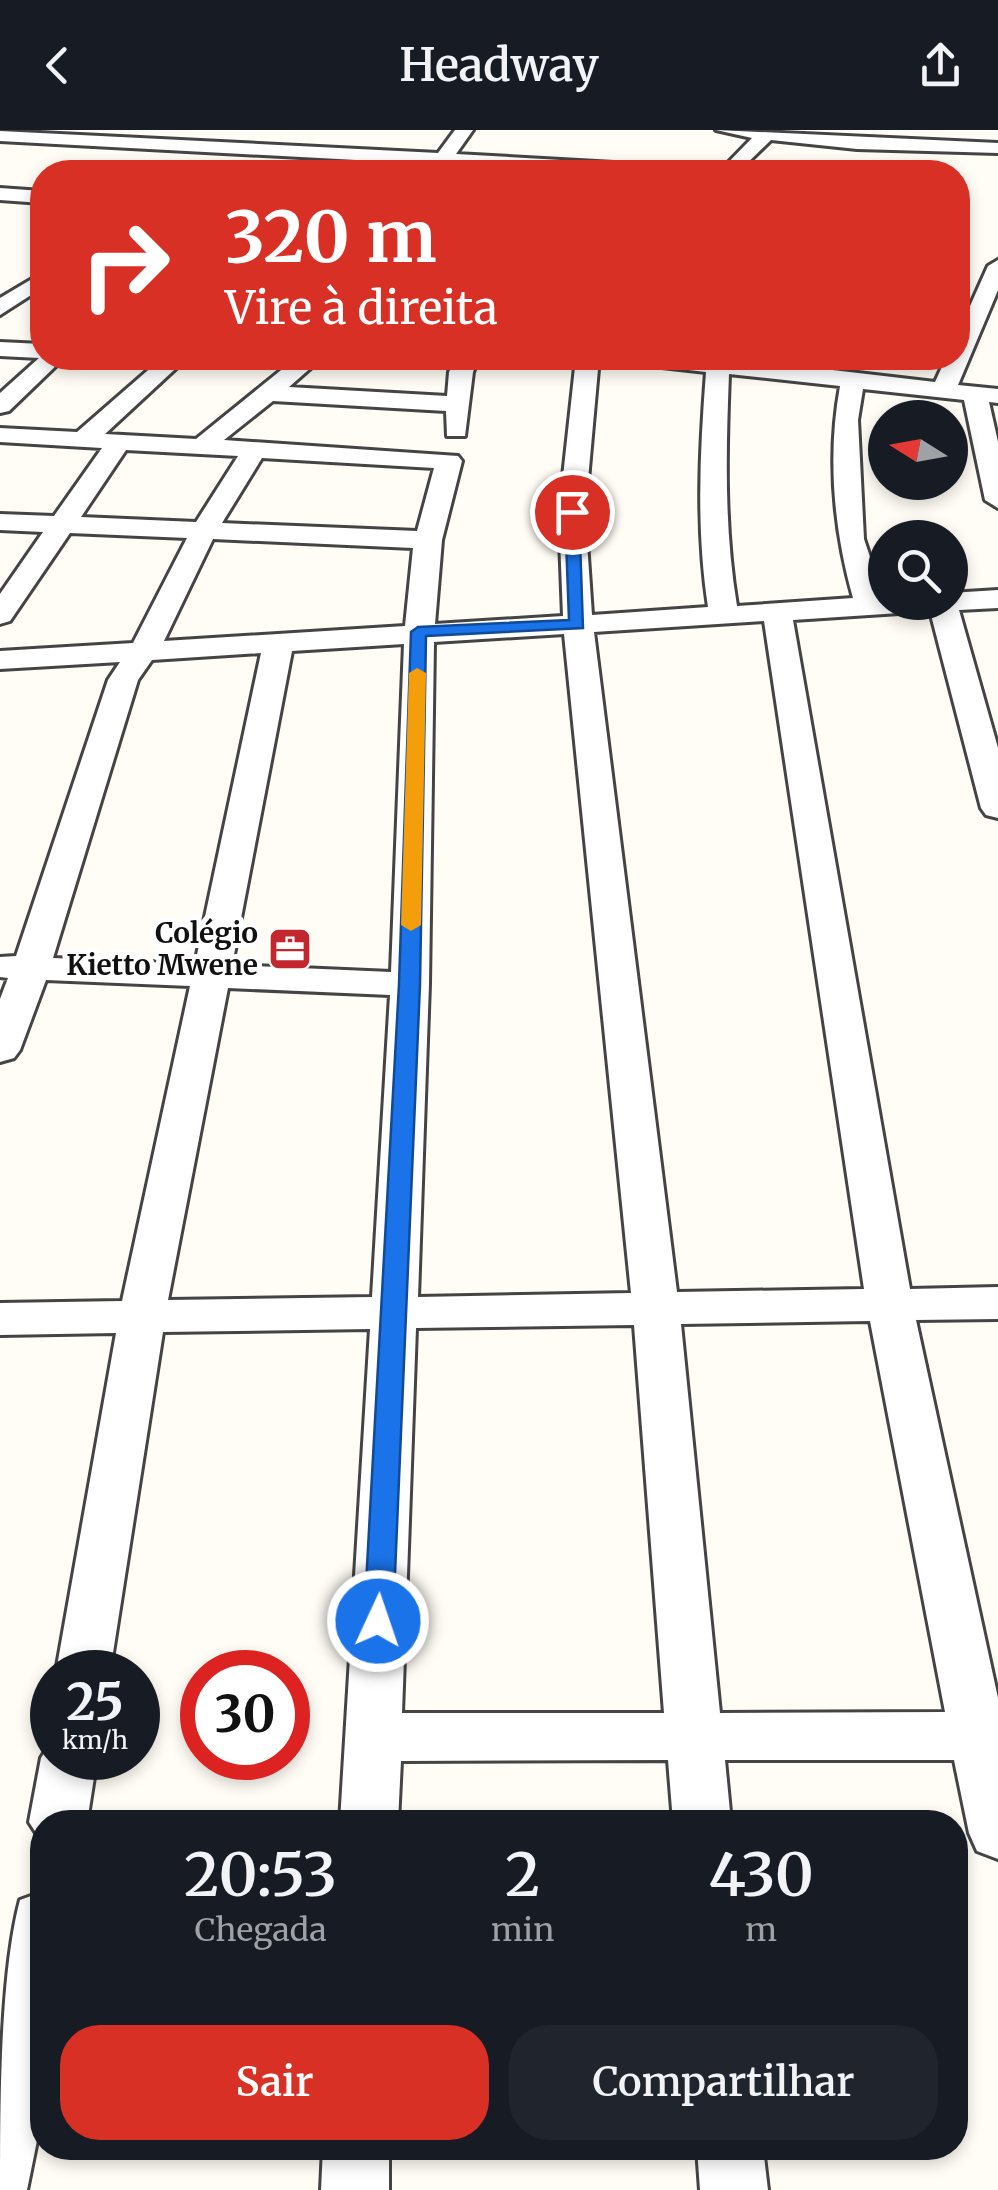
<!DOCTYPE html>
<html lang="pt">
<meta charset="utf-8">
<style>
body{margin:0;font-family:Merriweather,serif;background:#20242c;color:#f1f3f6;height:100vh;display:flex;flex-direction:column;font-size:38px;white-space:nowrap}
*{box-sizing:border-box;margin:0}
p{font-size:32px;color:#9ea1a6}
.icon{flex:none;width:55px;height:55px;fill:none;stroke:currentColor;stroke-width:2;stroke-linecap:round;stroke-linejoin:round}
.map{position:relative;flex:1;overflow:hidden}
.side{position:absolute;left:30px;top:1680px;width:938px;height:350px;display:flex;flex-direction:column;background:#171b24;border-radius:40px;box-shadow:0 5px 15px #0003}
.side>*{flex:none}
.banner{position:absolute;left:30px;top:30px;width:940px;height:210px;border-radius:40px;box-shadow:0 5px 15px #0003;background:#d93025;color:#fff;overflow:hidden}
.needle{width:65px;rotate:281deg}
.controls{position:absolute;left:868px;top:270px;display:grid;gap:20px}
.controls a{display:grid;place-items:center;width:100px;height:100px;border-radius:50%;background:#171b24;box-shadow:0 5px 15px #0003;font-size:50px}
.speed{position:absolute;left:30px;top:1520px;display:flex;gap:20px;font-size:50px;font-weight:700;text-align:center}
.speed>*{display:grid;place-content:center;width:130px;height:130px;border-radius:50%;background:#171b24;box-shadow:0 5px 15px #0003;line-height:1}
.speed small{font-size:25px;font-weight:400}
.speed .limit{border:15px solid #d22;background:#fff;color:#111}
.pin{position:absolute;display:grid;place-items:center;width:85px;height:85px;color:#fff;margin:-42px;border:5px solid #fff;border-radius:50%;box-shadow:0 2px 10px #0007}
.me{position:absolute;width:110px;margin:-55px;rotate:3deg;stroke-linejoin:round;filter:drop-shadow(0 0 8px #0008)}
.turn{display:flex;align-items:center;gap:35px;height:210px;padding:0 30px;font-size:45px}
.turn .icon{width:130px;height:130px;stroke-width:2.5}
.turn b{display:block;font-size:70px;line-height:85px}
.eta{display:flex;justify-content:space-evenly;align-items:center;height:170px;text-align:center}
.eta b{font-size:60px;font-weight:600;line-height:70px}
.cta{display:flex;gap:20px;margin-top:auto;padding:20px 30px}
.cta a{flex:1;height:115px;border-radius:40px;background:#d93025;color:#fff;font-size:40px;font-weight:600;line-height:115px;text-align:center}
.cta a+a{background:#20242c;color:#f1f3f6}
header{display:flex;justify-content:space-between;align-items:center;height:130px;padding:0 30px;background:#171b24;font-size:45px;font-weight:600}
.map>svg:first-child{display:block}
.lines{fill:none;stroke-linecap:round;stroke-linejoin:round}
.street-casing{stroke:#444;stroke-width:6}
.street{fill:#fff;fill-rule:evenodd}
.route{fill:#1a73e8;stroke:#114b97;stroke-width:2.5}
.slow{fill:#f59e0b}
.labels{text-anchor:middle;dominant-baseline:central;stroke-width:10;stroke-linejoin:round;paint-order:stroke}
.poi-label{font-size:28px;font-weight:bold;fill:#111;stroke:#fff;text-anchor:end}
</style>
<header><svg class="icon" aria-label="back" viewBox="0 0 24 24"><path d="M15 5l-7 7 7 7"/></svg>Headway<svg class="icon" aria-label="share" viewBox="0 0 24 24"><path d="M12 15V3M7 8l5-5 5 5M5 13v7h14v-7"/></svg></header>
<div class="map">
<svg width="998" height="2060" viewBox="0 0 998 2060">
<rect width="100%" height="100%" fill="#fffdf5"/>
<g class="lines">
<defs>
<g id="street">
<path d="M455 0H473L456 24 614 33 623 39 579 42 0 11V1L438 23Z"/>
<path d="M716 0 998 13V23L857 19 771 10 738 42H719L752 8Z"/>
<path d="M0 58 42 61V73L0 70Z"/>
<path d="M998 130V160L958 255 998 259V273L989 272 998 312V378L985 370 964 270 863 259 858 290 864 409 885 472H950V463L998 460V478L959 480 998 618V688L986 685 981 678 930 481 793 490 910 1159 998 1157V1189L916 1190 998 1568V1729L977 1721 969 1703 954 1630H725L731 1692H673L668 1630 401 1631 398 1692H340L370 1199 163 1202 110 1542H56L116 1203 0 1205V1173L122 1171 190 856 46 850 20 920 14 928 0 932V869L8 848 0 847V827L16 826 108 550 120 532 0 539V521L133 513 187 408 70 403 10 491 0 494V464L43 402 0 400V384L54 386 102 318 0 312V298L77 302 162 228H187L105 304 196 309 296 228H322L289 257 447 266 449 242 457 228H479L473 242 465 306H447L446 281 273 271 224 310 458 326 462 331 442 410 435 494 563 486 559 383 576 228H599L585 383 592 485 708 477C696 398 700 321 706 242L644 235 633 228H729L935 252 946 228H958V203L988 136ZM729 244 840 256C827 327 834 400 853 468L737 476C724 398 726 322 729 244ZM126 320 238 326 196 392 81 387ZM262 328 434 338 417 401 222 393ZM213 409 413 418 405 496 164 511ZM764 491 864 1159 677 1162 594 502ZM564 504 631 1163 418 1167 429 854 434 512ZM404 514 391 842 232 835 292 521ZM261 523 195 834 53 828 138 550 152 530ZM228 858 390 865 372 1167 168 1170ZM870 1191 945 1582 720 1583 681 1194ZM634 1195 664 1583H402L416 1198Z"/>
<path d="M42 143V158L0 185V168Z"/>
<path d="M0 212 42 214V228H64L9 281 0 283V263L39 228 0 226Z"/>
<path d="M52 1610V1628H97L87 1692H42V1712L29 1692 41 1628Z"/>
<path d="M42 1762V1986L27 2060H0C0 1976 0 1845 20 1770Z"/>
<path d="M323 2018H389V2060H321Z"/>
<path d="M697 2018H763L768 2060H700Z"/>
</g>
</defs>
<use href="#street" class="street-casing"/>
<use href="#street" class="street"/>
</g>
<path class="route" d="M572 378 579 382 583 498 426 506 420 854 393 1491 389 1499H368L364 1491 399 854 411 502 418 497 569 490 565 382Z"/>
<path class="slow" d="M417 538 426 543 421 795 411 801 401 795 409 543Z"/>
<defs>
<symbol id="office-square" viewBox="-11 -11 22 22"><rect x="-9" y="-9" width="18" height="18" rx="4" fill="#c4262e" stroke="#fff"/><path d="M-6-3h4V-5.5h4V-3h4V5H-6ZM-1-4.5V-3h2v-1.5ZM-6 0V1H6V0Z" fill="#fff"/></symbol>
</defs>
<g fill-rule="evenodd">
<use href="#office-square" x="265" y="794" width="50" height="50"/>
</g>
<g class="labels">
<g class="poi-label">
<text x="258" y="803">Colégio<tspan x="258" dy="32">Kietto Mwene</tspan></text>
</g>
</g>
</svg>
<div class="controls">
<a><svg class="needle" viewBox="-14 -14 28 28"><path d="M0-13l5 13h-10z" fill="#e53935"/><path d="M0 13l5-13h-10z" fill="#9ea1a6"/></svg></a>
<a><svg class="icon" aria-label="search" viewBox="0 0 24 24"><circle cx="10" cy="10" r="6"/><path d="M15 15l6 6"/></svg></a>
</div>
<div class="speed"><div>25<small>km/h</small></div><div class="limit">30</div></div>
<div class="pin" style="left:572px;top:382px;background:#d93025"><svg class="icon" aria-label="arrive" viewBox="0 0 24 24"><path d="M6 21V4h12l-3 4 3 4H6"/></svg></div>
<svg class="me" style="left:378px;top:1491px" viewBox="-20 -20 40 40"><circle r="17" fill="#1a73e8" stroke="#fff" stroke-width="3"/><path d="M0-11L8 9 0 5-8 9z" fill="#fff"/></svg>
<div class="banner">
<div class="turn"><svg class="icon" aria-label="right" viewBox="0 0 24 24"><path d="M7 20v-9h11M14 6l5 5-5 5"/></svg><div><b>320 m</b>Vire à direita</div></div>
</div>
<section class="side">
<div class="eta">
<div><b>20:53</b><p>Chegada</p></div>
<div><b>2</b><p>min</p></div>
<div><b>430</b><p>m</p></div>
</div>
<div class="cta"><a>Sair</a><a>Compartilhar</a></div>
</section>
</div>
